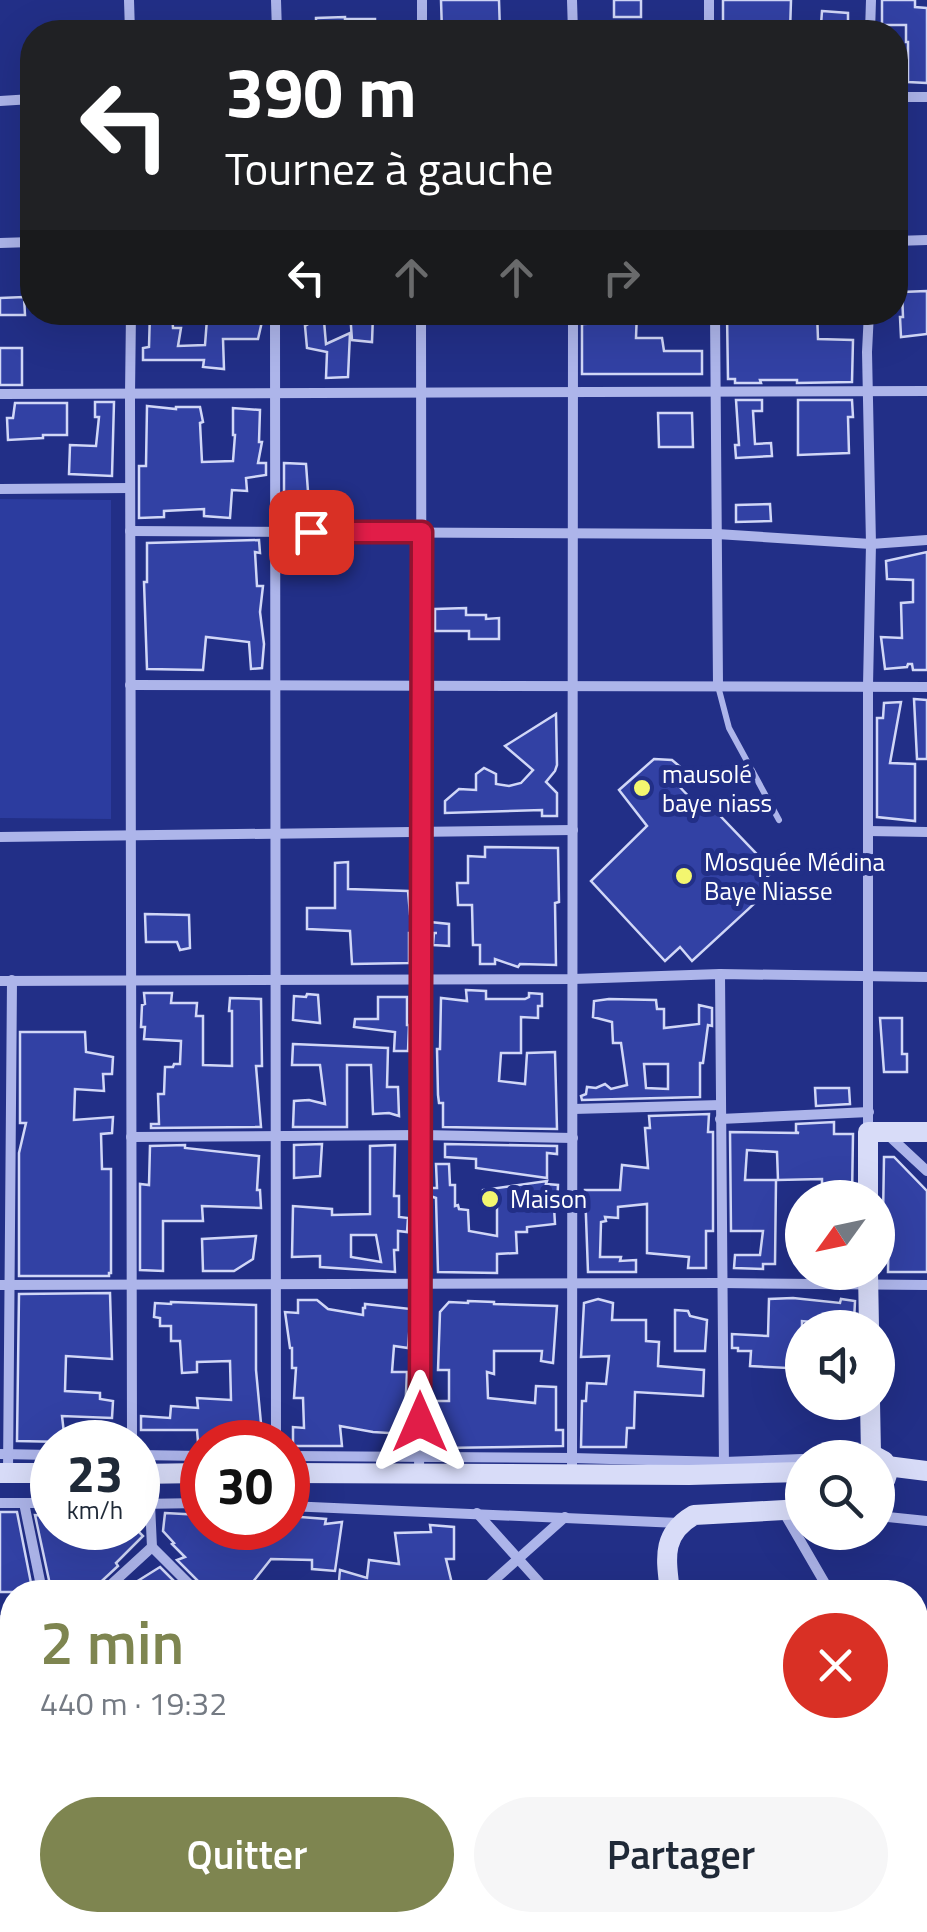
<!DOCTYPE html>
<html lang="fr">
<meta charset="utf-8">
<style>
body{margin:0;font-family:"Titillium Web",sans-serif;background:#f6f6f7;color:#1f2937;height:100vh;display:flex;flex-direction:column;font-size:38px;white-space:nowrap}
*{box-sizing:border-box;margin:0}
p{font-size:32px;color:#747a83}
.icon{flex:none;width:55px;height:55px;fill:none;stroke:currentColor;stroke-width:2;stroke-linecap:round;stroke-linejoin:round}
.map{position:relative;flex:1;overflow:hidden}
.panel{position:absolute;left:0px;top:1580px;width:928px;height:352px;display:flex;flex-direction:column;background:#fff;border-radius:40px 40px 0 0;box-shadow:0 10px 40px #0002}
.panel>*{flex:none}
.guide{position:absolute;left:20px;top:20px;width:888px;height:305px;border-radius:40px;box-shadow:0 10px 40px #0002;background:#202124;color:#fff;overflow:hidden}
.needle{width:65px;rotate:237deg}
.buttons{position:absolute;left:785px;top:1180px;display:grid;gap:20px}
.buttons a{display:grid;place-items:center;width:110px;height:110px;border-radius:50%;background:#fff;box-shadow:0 10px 40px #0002;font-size:50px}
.speed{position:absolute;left:30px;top:1420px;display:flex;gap:20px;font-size:50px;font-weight:700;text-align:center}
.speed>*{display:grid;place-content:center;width:130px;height:130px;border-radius:50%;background:#fff;box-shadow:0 10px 40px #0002;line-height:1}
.speed small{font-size:25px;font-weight:400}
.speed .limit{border:15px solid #d22;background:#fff;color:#111}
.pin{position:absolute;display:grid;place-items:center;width:85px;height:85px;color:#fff;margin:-42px;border-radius:20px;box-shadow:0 5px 15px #0006}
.me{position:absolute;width:110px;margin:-55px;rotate:0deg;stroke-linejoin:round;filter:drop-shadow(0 0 8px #0008)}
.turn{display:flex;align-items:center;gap:35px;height:210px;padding:0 40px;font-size:45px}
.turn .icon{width:130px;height:130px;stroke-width:2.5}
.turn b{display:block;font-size:70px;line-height:85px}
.lanes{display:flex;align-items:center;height:95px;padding:0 40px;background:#0003;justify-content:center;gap:50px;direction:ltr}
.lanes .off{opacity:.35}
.round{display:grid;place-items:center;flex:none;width:105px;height:105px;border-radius:52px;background:#f6f6f7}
.overview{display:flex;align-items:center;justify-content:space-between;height:170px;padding:0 40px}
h1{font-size:60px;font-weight:600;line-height:75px;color:#7e8550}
.button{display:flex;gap:20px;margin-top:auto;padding:20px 40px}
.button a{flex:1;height:115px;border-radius:60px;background:#7e8550;color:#fff;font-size:40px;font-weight:600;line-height:115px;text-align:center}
.button a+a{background:#f6f6f7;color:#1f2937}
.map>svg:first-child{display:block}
.green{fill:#2c3c9f}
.building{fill:#3241a4;stroke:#d1d7f7;stroke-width:2.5;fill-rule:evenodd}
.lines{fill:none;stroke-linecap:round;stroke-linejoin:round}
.lane{stroke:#adb5ea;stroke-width:6}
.street{stroke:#adb5ea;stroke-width:10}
.secondary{stroke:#d8dcf8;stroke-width:20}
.route-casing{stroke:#92132f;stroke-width:25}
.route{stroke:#e11d48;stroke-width:18}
.poi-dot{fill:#f3f66f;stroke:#222f87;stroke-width:4}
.labels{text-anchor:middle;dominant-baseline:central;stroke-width:10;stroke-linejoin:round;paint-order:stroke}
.poi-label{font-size:25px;fill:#fff;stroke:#222f87;text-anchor:start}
</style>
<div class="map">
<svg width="927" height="1932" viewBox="0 0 927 1932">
<rect width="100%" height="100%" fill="#222f87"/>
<path class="green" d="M0 499 111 500V819L0 818Z"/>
<g class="building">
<path d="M441 0H499L500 32H442Z"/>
<rect x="614" y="0" width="27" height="17"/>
<path d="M723 0H791L790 32H744L743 30 723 29Z"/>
<path d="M882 0H915V7L927 8V83L908 82V42H906V25H882Z"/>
<path d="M822 11 848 13V26L821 25Z"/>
<path d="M345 17V19H375V32H316V18Z"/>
<path d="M927 291V334L901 337 900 317H903L902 292Z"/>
<path d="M24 297 25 315H0V298Z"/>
<path d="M150 312H172L173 328H181L178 346 205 345 207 319 263 317 258 339H223L224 369 203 367 204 360H143V348L149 347Z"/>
<path d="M350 312 373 315 372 342 352 340Z"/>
<path d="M604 312H637L636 338H662L664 351H702V374H582V324L605 323Z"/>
<path d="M742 312H817L818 339 853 340 852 382 797 383V380H760L761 383H735V379H728L727 314Z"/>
<path d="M315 320 324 321 326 344 350 333 348 377 326 378 327 352 307 348 305 326Z"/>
<rect x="0" y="348" width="22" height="37"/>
<path d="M736 400H762V411H753L755 444 771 443 772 456 736 458 735 445H739Z"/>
<path d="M798 400H852L853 417H848L849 453 798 455Z"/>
<path d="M95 402H114L112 476 69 474 70 445 96 446 99 417H95Z"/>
<path d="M15 403H67V435H43V438L8 440 7 418H13Z"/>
<path d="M147 406 176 409V407H200L203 422 200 423 202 462 233 461 235 435H233V408L260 410 259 442H262L258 463H266V475L246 478 247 491 232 490 230 518 204 516V509L164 511V517L139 518V466H146Z"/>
<path d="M658 413H692L693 447H659Z"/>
<path d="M284 463 306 464 310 519 284 518Z"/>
<path d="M770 504 771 521 736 522V505Z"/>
<path d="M259 540 260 553 255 552 257 586H263L260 612 264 644 262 668 251 669 249 642 206 637 203 670 147 669 144 582H147V543Z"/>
<path d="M927 552V670H913L912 664H908L907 667 885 669 881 637 902 638 901 603 913 602V580L887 579 886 561Z"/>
<path d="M466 608V615H486V619L499 618V639H469V631H435V609Z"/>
<path d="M914 699 927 700V759H917Z"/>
<path d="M901 702 890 763 915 764V821L877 817V718H883L884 703Z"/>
<path d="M556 714 557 765 555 771 546 782 557 793V816H542V810L445 813V801L459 789 476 790V774L484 768 496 774V784L509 786 521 783 533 770 505 746Z"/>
<path d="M654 759 672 760 684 770 674 781 698 806 704 799 773 871 762 882 769 890 692 961 680 947 665 961 591 881 647 826 619 790Z"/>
<path d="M485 847 558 848 559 902 555 903 556 965 520 964 518 967 495 959V964H480V945H473L472 905H458L457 883H468V856L485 857Z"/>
<path d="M348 862V889L408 891 410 914H413V933H409V963L352 964 350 931 307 929V908H335V863Z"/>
<path d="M145 914 189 915 190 948 180 950 177 942H146Z"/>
<path d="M430 922 449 924V946L433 945 434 933H437H430Z"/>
<path d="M466 990 486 991V999H525L529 997V993L542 994V1006H538V1018L521 1017V1053H501L499 1081 525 1084 527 1053 555 1052 557 1129 443 1127V1103H439L438 1095 437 1049H440L441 998 467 1001Z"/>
<path d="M144 993H172L171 1003H197L196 1016H203V1065L232 1066V1011H229L230 998 261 999 262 1066H256L261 1127 151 1128V1124H159L158 1094H164L165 1067H173L174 1064H180L181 1041 144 1039 145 1027H141L142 1005 145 1004Z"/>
<path d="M307 994 318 995 320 1023 293 1020 294 996 306 997Z"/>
<path d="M378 997H407V1025H409L408 1051H394L395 1032 354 1027 355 1019H378Z"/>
<path d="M609 999 656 1000 657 1009H664V1028L699 1024V1005L712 1008V1026L708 1025 703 1063H700V1097L582 1100 581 1096 586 1094 587 1087 596 1088 605 1084 611 1089 627 1085 621 1043H613L612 1022 593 1017 594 1001ZM644 1064H668V1089L646 1088Z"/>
<path d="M880 1018H902V1054H907V1072H884Z"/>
<path d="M20 1032H85L86 1052 113 1057 112 1074H103L104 1091 75 1089 74 1120 113 1117 112 1133 101 1134 102 1169H111V1273H109V1276H19V1153L26 1123H20Z"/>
<path d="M293 1044 388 1048 387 1087H398L399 1116 389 1113 373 1114 371 1065H347V1127H293L294 1101 309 1100 325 1104 320 1065H292Z"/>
<path d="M815 1088H849L850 1104 816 1106Z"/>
<path d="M709 1114 708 1132H713V1231H706V1268H688L689 1257 647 1253V1204L618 1207V1218L605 1217 606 1221 601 1222 600 1257H621L620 1261 636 1260V1272H588L585 1190H620L622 1165 648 1168 645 1128H650L649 1116Z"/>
<path d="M834 1122V1134H853L852 1198H822V1179L778 1180 777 1152 747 1150 745 1180H776L775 1264H763V1269L734 1268 735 1255H760L763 1231H731L730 1132 799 1133 796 1132V1124Z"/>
<path d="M322 1144 320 1176 294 1178V1145Z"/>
<path d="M445 1144 557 1146V1154L547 1153V1178L476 1168V1159L445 1157Z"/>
<path d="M185 1145V1148L259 1156 257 1190H260L261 1208 202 1206 203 1221H163V1271L140 1270V1184L149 1185 150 1146Z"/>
<path d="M395 1145 394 1196H399V1217L408 1218 407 1232 398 1231V1250H394L395 1272 320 1267V1256L292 1257 293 1206 332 1209V1215L370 1214V1146ZM351 1235H376L381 1262 351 1257Z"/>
<path d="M884 1157H894L927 1191V1272H888L889 1218 883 1217Z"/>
<path d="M436 1164H449L450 1185H455V1206L458 1205 459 1209 468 1210 469 1231 497 1236V1204H482L483 1190 547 1181 546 1184 558 1185 557 1207H554L555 1224 527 1227V1232H516L517 1253 497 1254V1273L438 1272 436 1198 430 1196V1188H437Z"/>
<path d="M256 1236 253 1259 234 1271H203L202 1239Z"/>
<path d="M110 1293 112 1359 66 1356 65 1391 100 1393V1399L113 1401 112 1418 62 1416 65 1442 17 1441 19 1294Z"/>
<path d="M793 1298 840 1303 841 1299 855 1301 854 1322H835V1324L802 1321V1351H793V1357H789L788 1368 750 1366 751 1351H738V1348H732V1334L768 1336 769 1299Z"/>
<path d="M598 1299 613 1303 612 1320H646V1341L659 1342 658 1366 704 1370 703 1396 635 1392 634 1428H627L626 1447H581L582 1401H586L587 1383 606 1384 609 1356 581 1357 584 1303Z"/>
<path d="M298 1300H317L328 1309 363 1315V1308H365V1304L411 1309 408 1348 394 1346 392 1372H407L404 1434 373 1432 340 1426 342 1446H293V1427L304 1428 303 1398H294L296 1368H292V1348H290L285 1312 298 1313Z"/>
<path d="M468 1301 494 1302V1304L557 1306 553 1363 541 1361 542 1351H494V1374L487 1372 488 1398 535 1403 536 1386 556 1387V1430H563V1446L442 1448 441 1428 434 1425 433 1401H449V1370H438L440 1312 449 1302 468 1303Z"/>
<path d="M171 1302 256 1305V1370L262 1434 261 1442H198L197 1430H141V1416L170 1418 171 1406 198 1408 197 1398 231 1400 230 1361 197 1362V1372L182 1373 180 1341H171V1326H160V1318L154 1317 155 1303 171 1304Z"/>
<path d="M675 1310 688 1311 690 1316 707 1320 705 1351H675Z"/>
<path d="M0 1512H17L31 1583 38 1590 45 1588 49 1580 35 1515 52 1516V1528H135L143 1536 116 1563 118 1566 90 1592H0Z"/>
<path d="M165 1513 202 1515V1528H288V1516L326 1519 325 1524 342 1522 335 1571 312 1569V1560L271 1559 245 1592H206L203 1586 177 1560 185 1557 172 1544 174 1543 163 1531Z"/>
<path d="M430 1525 454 1527V1559H446L454 1592H377L351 1588 350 1592H338L340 1570 367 1578 369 1560 399 1564 395 1533 431 1532Z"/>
<path d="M160 1567 185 1592H120Z"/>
<path d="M12 1610V1668L0 1677V1617Z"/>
<path d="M12 1696V1740L0 1725V1707Z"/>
<path d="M915 1765 927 1784V1842L915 1823Z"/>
<path d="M0 1803 12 1818V1839L0 1847Z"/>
</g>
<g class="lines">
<path class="lane" d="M718 686 729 728 779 820"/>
<g class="street">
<path d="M129 0 130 32"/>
<path d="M276 0 277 32"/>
<path d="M572 0 573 32"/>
<path d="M709 0V32"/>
<path d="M422 32V0"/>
<path d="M870 32 871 0"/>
<path d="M895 97H927"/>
<path d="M0 101 32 99"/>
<path d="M895 241 927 240"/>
<path d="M0 243 32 242"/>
<path d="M131 312 130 394 132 1442"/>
<path d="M275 312 276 1442"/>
<path d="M715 312 718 685"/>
<path d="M0 394 927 391"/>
<path d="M0 489 130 488"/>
<path d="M130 531 717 534 871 544 927 540"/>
<path d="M130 685 927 687"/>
<path d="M868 831 927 832"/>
<path d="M0 837 573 830"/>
<path d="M720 974 724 1469"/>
<path d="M0 981 573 979 720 974 927 977"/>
<path d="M573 1109 721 1105"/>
<path d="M720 1119 869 1112"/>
<path d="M868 1131V685L871 544 867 352 869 312"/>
<path d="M886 1133 927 1171"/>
<path d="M131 1137 422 1135 573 1138"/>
<path d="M0 1285 722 1283 927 1285"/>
<path d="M0 1454 52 1455"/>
<path d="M138 1455 202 1456"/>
<path d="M288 1456 572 1458 724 1462 802 1459"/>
<path d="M826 1458 860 1456"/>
<path d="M8 1473 12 980"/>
<path d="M572 1473 573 312"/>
<path d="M152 1475 150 1504 152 1547 197 1592"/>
<path d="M419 1475 422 1135 421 312"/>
<path d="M0 1503H52"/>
<path d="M24 1503 40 1581"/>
<path d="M138 1504 202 1503"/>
<path d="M288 1506 679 1523"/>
<path d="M783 1511 830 1592"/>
<path d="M477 1513 548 1592"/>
<path d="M878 1516 927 1521"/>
<path d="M103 1592 152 1547"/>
<path d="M481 1592 565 1517"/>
<path d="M0 1689 12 1677"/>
<path d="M0 1747 12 1761"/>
<path d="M915 1754 927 1747"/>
<path d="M0 1859 12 1848"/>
<path d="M915 1918 927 1910"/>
<path d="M156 1920 167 1932"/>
<path d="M674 1920 684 1932"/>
<path d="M840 1920 851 1932"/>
<path d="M105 1932 118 1920"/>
<path d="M291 1932 304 1920"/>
<path d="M891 1932 911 1920"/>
</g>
<g class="secondary">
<path d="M868 1198V1132H927"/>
<path d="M868 1272 869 1328"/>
<path d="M870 1402 871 1454"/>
<path d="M859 1458 871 1454 884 1461C889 1472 888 1481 878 1487"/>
<path d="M887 1466 927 1471"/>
<path d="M0 1473H52"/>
<path d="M288 1473 689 1475 802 1472"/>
<path d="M138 1474 202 1473"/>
<path d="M670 1592C666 1558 661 1534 694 1515L802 1509"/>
<path d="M497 1932 511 1920"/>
</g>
</g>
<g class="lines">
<defs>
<path id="route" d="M311 532H422L420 1422"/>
</defs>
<use href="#route" class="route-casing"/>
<use href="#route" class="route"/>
</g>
<g class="poi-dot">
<circle cx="642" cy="788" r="10"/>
<circle cx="684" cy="876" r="10"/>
<circle cx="490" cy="1199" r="10"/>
</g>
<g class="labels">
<g class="poi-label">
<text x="662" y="774">mausolé<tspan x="662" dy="29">baye niass</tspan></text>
<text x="704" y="862">Mosquée Médina<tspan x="704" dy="29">Baye Niasse</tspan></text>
<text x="510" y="1199">Maison</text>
</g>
</g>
</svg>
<div class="buttons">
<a><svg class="needle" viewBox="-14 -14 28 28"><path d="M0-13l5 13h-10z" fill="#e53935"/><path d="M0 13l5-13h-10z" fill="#747a83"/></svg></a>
<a><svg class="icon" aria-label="sound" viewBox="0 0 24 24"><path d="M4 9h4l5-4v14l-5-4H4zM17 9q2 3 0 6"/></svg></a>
<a><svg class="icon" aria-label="search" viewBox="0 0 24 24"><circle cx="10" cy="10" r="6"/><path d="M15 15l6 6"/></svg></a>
</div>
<div class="speed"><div>23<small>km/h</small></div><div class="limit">30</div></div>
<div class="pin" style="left:311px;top:532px;background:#d93025"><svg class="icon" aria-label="arrive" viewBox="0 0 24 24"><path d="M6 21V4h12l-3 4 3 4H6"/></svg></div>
<svg class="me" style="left:420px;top:1422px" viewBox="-20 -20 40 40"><path d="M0-17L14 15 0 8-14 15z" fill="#e11d48" stroke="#fff" stroke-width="4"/></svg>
<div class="guide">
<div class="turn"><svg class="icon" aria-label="left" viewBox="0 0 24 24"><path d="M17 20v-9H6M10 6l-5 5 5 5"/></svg><div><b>390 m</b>Tournez à gauche</div></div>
<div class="lanes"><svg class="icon" aria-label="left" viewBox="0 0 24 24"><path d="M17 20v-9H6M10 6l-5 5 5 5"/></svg><svg class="icon off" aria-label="ahead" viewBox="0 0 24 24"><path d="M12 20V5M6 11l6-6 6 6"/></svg><svg class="icon off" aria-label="ahead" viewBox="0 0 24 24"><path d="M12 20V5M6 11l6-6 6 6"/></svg><svg class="icon off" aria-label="right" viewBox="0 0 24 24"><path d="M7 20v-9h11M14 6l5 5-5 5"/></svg></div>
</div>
<section class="panel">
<div class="overview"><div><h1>2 min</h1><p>440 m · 19:32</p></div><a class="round" style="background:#d93025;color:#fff"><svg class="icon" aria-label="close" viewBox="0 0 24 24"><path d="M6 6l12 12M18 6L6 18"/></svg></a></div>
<div class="button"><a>Quitter</a><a>Partager</a></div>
</section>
</div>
